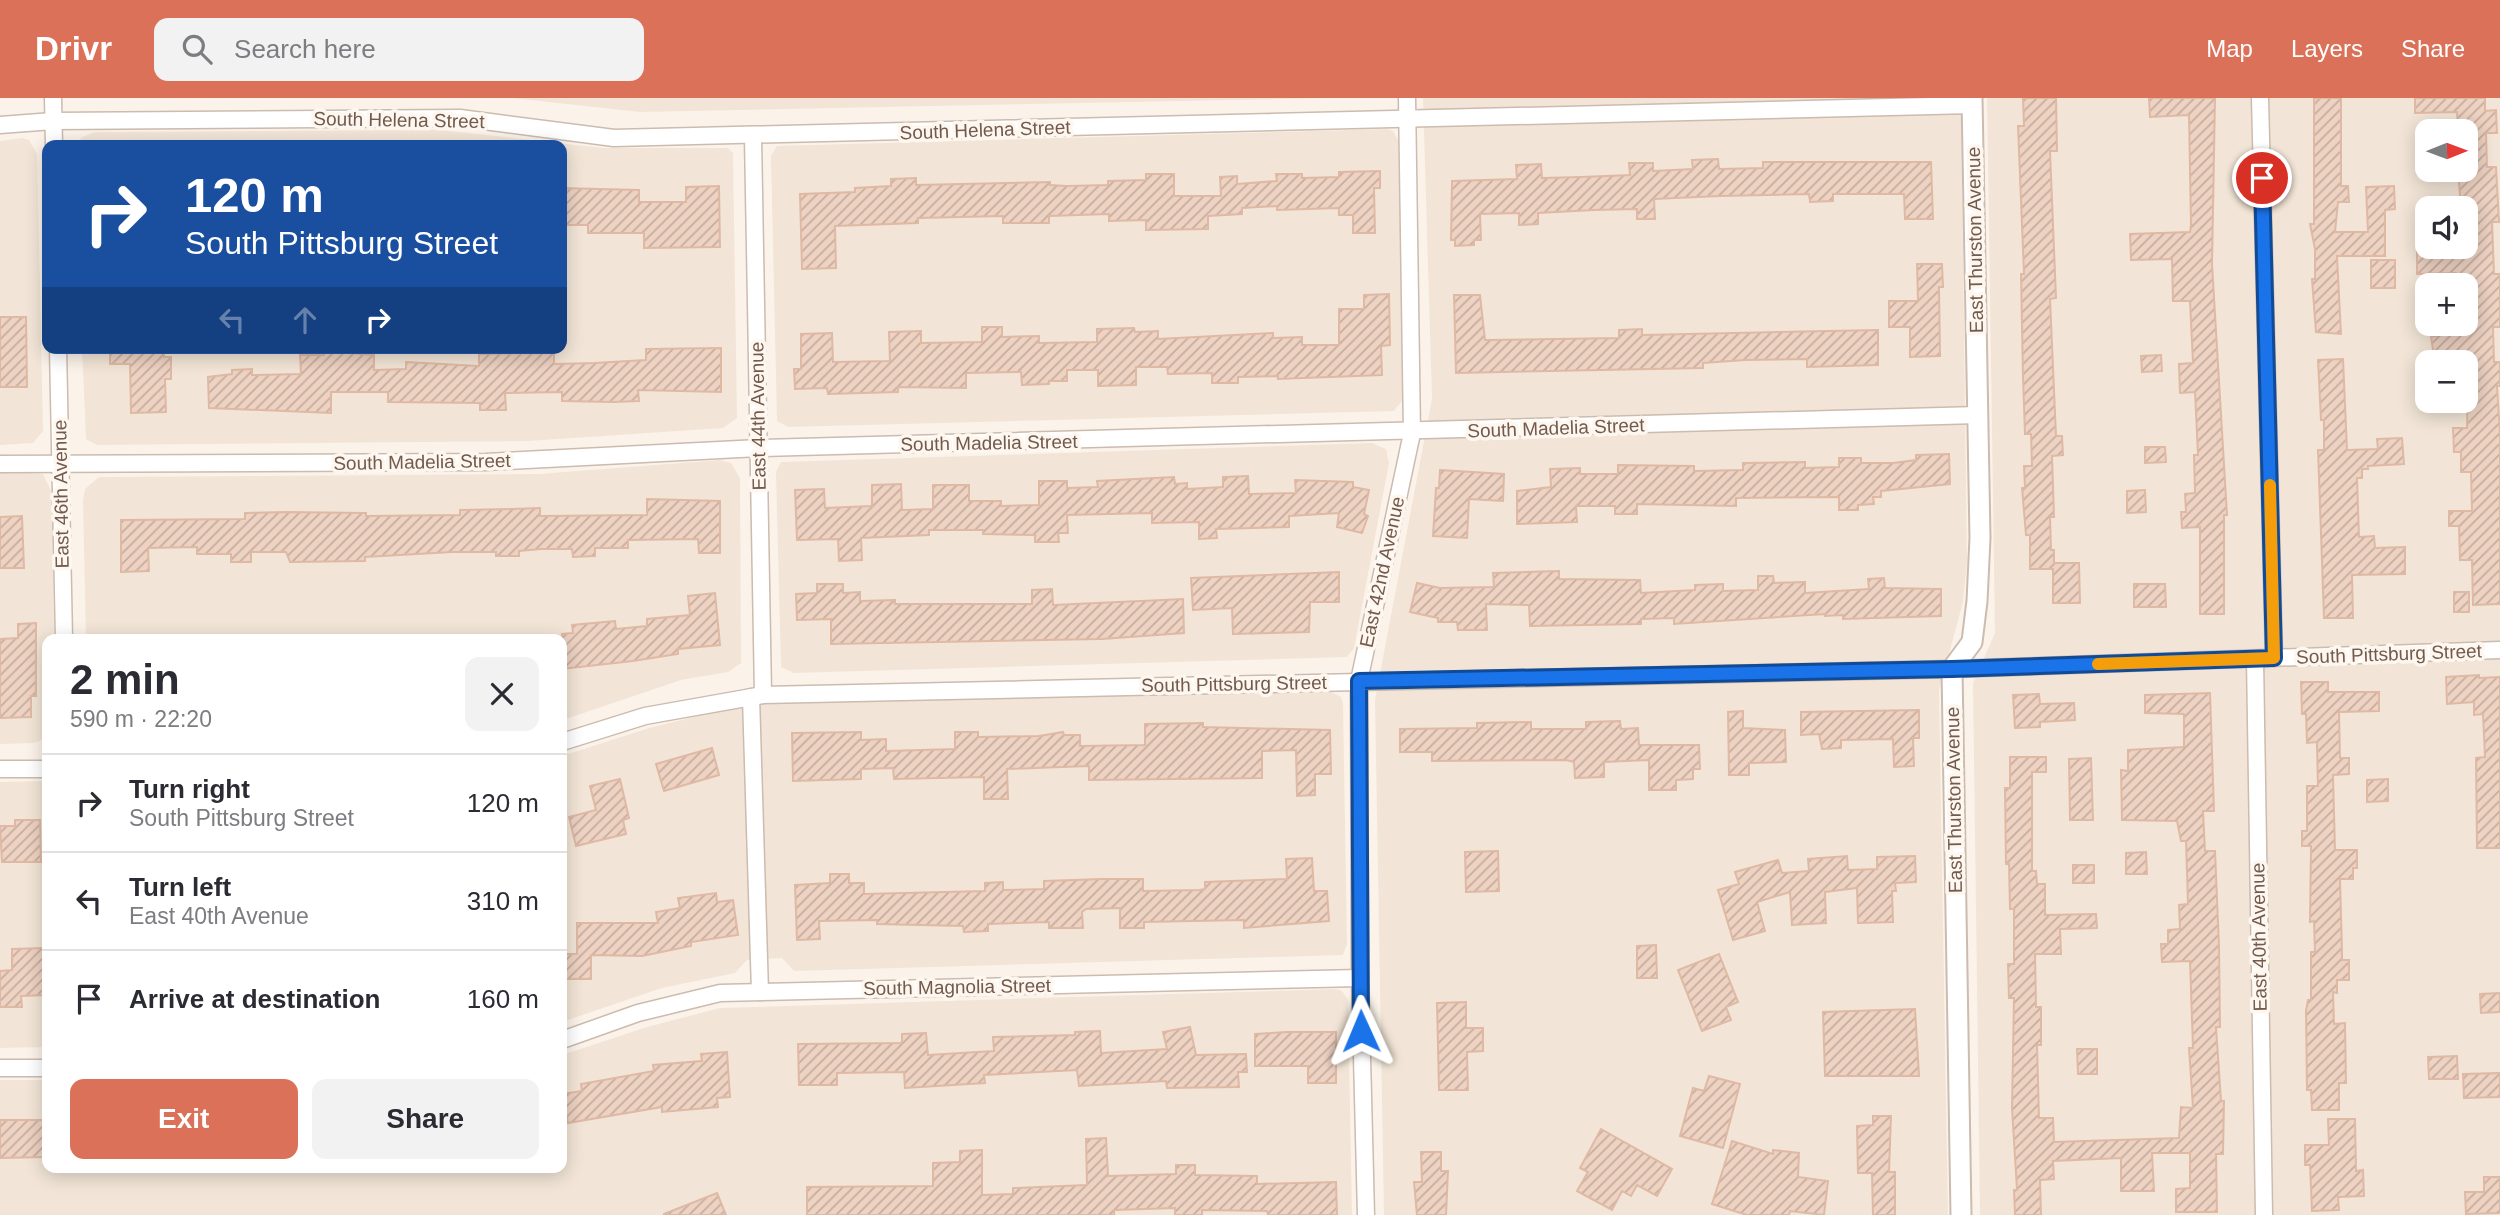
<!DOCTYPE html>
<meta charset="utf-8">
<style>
body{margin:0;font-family:Arial,sans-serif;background:#f2f2f3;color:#2b2b33;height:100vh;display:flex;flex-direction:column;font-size:26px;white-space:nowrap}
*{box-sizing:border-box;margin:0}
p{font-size:23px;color:#7c7c81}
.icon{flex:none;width:38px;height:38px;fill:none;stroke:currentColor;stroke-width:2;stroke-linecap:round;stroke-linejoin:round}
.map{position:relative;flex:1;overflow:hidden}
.sheet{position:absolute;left:42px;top:536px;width:525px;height:539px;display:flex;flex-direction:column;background:#fff;border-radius:14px;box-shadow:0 4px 18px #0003}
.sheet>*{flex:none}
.top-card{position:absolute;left:42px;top:42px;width:525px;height:214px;border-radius:14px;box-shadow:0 4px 18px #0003;background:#1a4fa0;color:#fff;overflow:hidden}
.needle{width:46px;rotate:89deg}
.tools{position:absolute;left:2415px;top:21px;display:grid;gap:14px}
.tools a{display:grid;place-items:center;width:63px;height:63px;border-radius:14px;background:#fff;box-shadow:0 4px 18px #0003;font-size:35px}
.pin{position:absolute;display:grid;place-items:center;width:60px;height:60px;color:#fff;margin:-30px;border:4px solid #fff;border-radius:50%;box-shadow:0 2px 7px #0007}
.me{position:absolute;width:77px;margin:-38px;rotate:359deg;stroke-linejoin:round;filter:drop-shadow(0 0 5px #0008)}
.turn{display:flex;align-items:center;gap:24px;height:147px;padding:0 28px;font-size:32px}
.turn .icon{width:91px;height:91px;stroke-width:2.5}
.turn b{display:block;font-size:49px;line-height:60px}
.lanes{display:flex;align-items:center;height:66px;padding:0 28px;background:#0003;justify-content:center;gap:35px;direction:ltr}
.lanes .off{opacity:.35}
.round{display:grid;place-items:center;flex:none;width:74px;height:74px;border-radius:14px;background:#f2f2f3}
.overview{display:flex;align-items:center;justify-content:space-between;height:119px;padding:0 28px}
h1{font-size:42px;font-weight:700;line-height:52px}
.button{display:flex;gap:14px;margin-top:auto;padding:14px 28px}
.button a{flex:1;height:80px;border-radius:14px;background:#db7158;color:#fff;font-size:28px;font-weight:700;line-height:80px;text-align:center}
.button a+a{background:#f2f2f3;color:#2b2b33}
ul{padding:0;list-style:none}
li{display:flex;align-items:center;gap:21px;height:98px;padding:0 28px;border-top:2px solid #e1e1e2}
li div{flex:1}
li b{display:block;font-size:26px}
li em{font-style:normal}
header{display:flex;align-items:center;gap:42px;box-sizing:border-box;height:98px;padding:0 35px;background:#db7158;color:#fff}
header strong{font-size:33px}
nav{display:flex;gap:38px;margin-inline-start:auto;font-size:24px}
.search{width:490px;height:63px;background:#f2f2f3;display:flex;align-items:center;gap:18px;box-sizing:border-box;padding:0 24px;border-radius:14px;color:#7c7c81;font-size:26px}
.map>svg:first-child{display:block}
.residential{fill:#f2e5d7;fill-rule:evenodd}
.building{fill:url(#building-hatch);stroke:#e0b9a4;stroke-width:2}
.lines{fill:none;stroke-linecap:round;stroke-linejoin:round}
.minor-casing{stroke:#ccbbaf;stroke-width:19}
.tertiary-casing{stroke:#ccbbaf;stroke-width:23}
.minor{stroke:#fff;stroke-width:16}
.tertiary{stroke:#fff;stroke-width:19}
.route-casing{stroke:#114b97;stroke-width:18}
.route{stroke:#1a73e8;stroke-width:12}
.slow{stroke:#f59e0b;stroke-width:12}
.labels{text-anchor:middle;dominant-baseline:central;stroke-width:7;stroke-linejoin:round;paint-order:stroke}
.street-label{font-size:19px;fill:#735a4e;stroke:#fef7ef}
</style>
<header>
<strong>Drivr</strong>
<div class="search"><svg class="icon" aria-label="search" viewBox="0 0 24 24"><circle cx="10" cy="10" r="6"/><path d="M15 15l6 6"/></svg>Search here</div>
<nav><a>Map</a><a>Layers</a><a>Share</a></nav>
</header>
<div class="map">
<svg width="2500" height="1117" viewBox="0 0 2500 1117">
<defs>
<pattern id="building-hatch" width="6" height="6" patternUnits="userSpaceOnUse" patternTransform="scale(1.75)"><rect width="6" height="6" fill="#eed2c2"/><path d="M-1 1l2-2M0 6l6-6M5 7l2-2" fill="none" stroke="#c5ada0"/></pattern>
</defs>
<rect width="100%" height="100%" fill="#fbf3e9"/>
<g class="residential">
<path d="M512 0H1328L640 14Z"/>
<path d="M1423 0H1961L1967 463 1963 504 1939 593 1948 1117H1384L1375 602 1432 301Z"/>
<path d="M1987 0H2500V1117H1980L1973 585 1995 535ZM2427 33H2466V72H2427ZM2427 110H2466V149H2427ZM2427 187H2466V226H2427ZM2427 264H2466V303H2427Z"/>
<path d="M1387 31 1393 33 1398 42 1404 300 1394 313 788 329 777 323 771 58 777 48Z"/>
<path d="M441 32 604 50H728L733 55 737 320 723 330 528 343 97 347 86 341 82 250H562V47H78L81 40 94 34Z"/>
<path d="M22 40 29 42 37 56 43 333 33 345 0 347V43Z"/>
<path d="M1372 345 1386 351 1389 365 1354 550 1347 559 794 575 781 569 776 374 781 364Z"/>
<path d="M720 362 731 365 740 380 741 565 728 574 681 582 569 620 562 621V541H86L83 402 85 391 99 379 539 376Z"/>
<path d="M0 374 43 376 52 395 54 541H47V640L34 645 0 646Z"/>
<path d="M1329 593 1341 599 1343 606 1347 846 1343 857 794 873 782 860 747 862 735 875 662 890 562 924V658L649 630 727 611 770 606Z"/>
<path d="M42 683 47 686V949L0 950V684Z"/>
<path d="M1336 891 1342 893 1348 902 1352 1117H0V982H47V1069H562V957L647 929 720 910Z"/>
</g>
<g class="building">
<path d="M2023 0H2056L2057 53H2050L2056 200 2050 201 2056 338H2062L2063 357 2052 358 2054 419H2050L2051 452H2054V465H2079L2080 505H2053V471H2030V437H2026L2022 390H2025L2024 368H2032L2031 336H2025L2023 279 2021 176H2024L2018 28H2024Z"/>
<path d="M2149 0H2215L2212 166 2227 417H2224V516H2200V429L2182 430 2181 414H2186L2185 396 2195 395 2194 357H2198L2195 294 2180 295 2179 266 2193 265 2190 203H2173L2172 161 2131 162 2130 136 2190 134 2191 127 2189 17 2150 19Z"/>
<path d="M2314 0H2341V88H2348L2349 104H2338L2335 134H2368L2366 89 2394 88 2395 111 2385 112V158H2337L2341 236 2316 234 2312 181H2315V151L2310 126H2314Z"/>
<path d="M2415 0H2485V13L2496 12 2497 35H2486L2487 69H2496L2499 124H2492L2494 176H2500V229H2493L2494 264H2500V288H2497L2500 336V506L2473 507 2472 462H2460L2459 428H2449V413H2472L2471 374H2461V354H2454L2453 330H2467L2468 264H2435L2431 239 2437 238V232L2461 231V226H2466V187H2457L2456 175 2417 176V153H2453V149H2466V110H2461L2458 72H2466V33H2458L2457 14 2415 15Z"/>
<path d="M1718 61 1719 71 1763 70V64H1931L1933 121H1905L1904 96H1833V103L1810 104 1809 96 1720 98 1654 101 1655 121H1637V111L1594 112 1538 115V126L1519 127V115L1480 116 1481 142H1474V147L1455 148V142H1451L1452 83 1517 81 1516 67 1541 66 1542 80 1581 79 1630 77 1629 65H1653V73L1693 71 1692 62Z"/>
<path d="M1380 73V90H1374L1375 135H1353V117H1339V110L1277 112V108L1242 110V116L1208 118V131L1146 132V122L1109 123V116L1049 118V125H1003V118L918 120V125L835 128 836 170 802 171 800 96 855 94V90L891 88V81L916 80V87L1050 84V87L1067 88 1108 87V83L1146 82V76H1174V98H1221L1220 79 1237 78V86L1277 83 1276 76H1302V80L1339 79V74Z"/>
<path d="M719 88 720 149 644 150V135H588V127H562V90L639 92V104H686V89Z"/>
<rect x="2371" y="162" width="24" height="28"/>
<path d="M1917 166H1942L1943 189H1939L1940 258 1910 259V229H1889V203H1918Z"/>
<path d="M1389 196 1390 247 1381 248 1382 277 1278 281V278L1238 279V285H1212V275L1168 276 1167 269H1136V287L1098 288V272H1067V283H1049V286L1022 287 1021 274 966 275V290L898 289V294L828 296 827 290 795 291 794 271H801V236L832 235 833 264 890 263 889 234 921 233V245L982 244V229H1002V239L1039 238V245L1097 244V231L1134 230 1135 234 1158 233V241L1273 235V240L1302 239V247H1339V211H1364V197Z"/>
<path d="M1454 197H1480L1485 242 1619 240V232L1642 231V237L1878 232V267L1807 269V261L1745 262 1703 265V270L1456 275Z"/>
<path d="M0 219H26L27 289H0Z"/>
<path d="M110 250H164V259H171V281H165L166 314 131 315 130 266H110Z"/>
<path d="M721 250V294L638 292 639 303 613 304 562 303V294L505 295 506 312H480V305L388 304V294H331V315L209 310 208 279 232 276V272L252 271V277L301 276 300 257H324V253L374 257V272L406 271V264L479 268V256L554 255V266L594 265 646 262V251Z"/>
<path d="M2161 257 2162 273 2142 274 2141 258Z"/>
<path d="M2343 261 2347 352 2378 351 2377 341 2402 340 2404 366 2368 368V371H2362V380H2357L2359 439 2374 438 2375 450 2405 449V476L2352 477 2353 520H2324L2318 352H2324V322H2321L2318 262Z"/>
<path d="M2145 349H2165L2166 364 2145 365Z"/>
<path d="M1949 356 1950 386 1881 393V399H1873L1874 406 1858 407V412H1839V399L1736 400V408L1637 406V416H1615V408H1576L1577 424 1517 426V393L1551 389 1550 371 1580 370V376H1618V367L1694 368V373L1743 372V365L1805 364V370L1839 369V360H1861V365H1893L1916 362V357Z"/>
<path d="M1440 372 1504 376 1503 403 1469 401 1467 440 1433 438 1436 390H1439Z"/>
<path d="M1248 378 1249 396 1296 395 1295 382 1353 384V389L1369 392 1364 416 1368 418 1362 435 1337 429 1339 415 1289 418V429L1216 431 1217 440 1199 441V424L1152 425V415L1067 417 1068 435H1058L1059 444H1035V437L983 436V432H929V437L861 440 862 462 839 463 838 441 797 442 795 392 824 391 825 410 872 408V387L901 386 902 412 933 411V387H969V403H1001V408L1039 407V383H1067V390L1098 389 1097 383 1174 379 1175 386 1187 385V391L1223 389V379Z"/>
<path d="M2145 392 2146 414 2127 415V393Z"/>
<path d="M647 401 720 403V455H699L698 441 628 442V450H595V458L573 459 572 451H541L519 453V458H496V454H452L365 459V463L290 464 286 454H251V464H231V456H197V449L148 450 149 473 121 474V422L245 421V415L286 414 366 415V418L460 417V412L511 411 540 410V418L647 417Z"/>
<path d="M22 418 24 470H0V419Z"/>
<path d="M1559 473V481L1640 482 1641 495 1695 492V487L1723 486V493L1758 492V478H1773L1774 485 1805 484V495L1869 491 1868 481 1884 480 1885 490 1941 491V518L1843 521V517L1825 518V516L1674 526V520L1641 521V526L1530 528 1529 507 1486 506 1487 532H1458L1457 524H1438V520L1410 514 1417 485 1440 490 1494 489 1493 475Z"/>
<path d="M1339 474V504H1310L1309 534 1233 536 1232 510 1193 512 1191 480Z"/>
<path d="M817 486H843V495L860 494V503L895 502V506H1032V492L1052 491 1053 507 1183 501 1184 535 1102 541 831 546V521L797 522 796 496 817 495Z"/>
<path d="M2134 486H2165L2166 509H2134Z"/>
<rect x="2454" y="494" width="15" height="20"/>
<path d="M715 495 720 547 678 551V556L633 563 562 571V536L573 535 572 527 615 523 616 531 647 528V521L690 517 688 498Z"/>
<path d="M36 525V598H31V619L0 620V541L18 540V526Z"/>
<path d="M2479 577V580L2500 579V750H2477L2476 660 2485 659 2483 616 2474 617V604L2447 606 2446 579Z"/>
<path d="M2301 584H2328V594H2379V613L2339 614 2340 660H2349V676L2333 677 2335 752H2357V770H2353V781H2340L2342 854V862H2349V882H2337V895L2333 894 2334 926 2345 925 2346 985H2339V1012H2312L2311 992H2307L2306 913 2308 902H2311V854H2315L2314 823 2310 824 2311 748H2302V733H2307V688H2318L2317 648V644L2307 645 2306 616H2302Z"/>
<path d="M2210 595 2214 713H2203L2205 753H2215L2219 848 2220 929H2216L2221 1003H2224L2223 1056H2216L2217 1114H2176V1091L2190 1090V1055H2152L2154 1093H2121V1060L2053 1063 2054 1081 2040 1082 2041 1117H2015L2014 1092H2017L2012 1010 2014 900H2009L2008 866H2014V811H2010L2009 766H2006L2005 690H2010V659H2046V674H2032V773H2036L2037 786H2045V817L2096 816 2097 830 2060 831 2061 856H2035L2036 909H2041V947H2037L2039 1020H2053L2054 1044 2179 1040 2181 1009 2193 1010 2189 950H2193L2190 863 2162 864 2161 846H2168V832L2180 831 2179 807 2188 806 2186 743H2181L2177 723 2122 722 2121 672 2128 673V652L2184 649V616L2145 615V597Z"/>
<path d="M2039 596 2040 606 2074 605 2075 622 2040 624V629L2015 630 2013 597Z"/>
<path d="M1919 612V640H1913L1914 668 1894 669 1893 641 1841 642V650L1822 651 1819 636 1801 637V614Z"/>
<path d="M1743 613V630L1785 632 1786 664 1749 665V677H1729L1728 614Z"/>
<path d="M1620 623 1621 631 1638 630 1639 647H1699L1700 671H1693V681L1676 682V692H1649V662L1604 664V679L1575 680 1574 664 1566 662 1432 663V654H1400V631L1477 630V625L1531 624V631H1586V624Z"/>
<path d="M1203 625V629L1330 632 1331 676H1315V697L1297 698 1296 652 1262 653V680L1089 682V668L1007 671 1008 701H984V679L894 681 893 670 861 671V681L793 683 792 635 861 634V642L886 641V653L955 651V634H978V639L1039 638 1063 634 1064 637H1080V648L1145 647V626Z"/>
<path d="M712 650 719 677 664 693 656 666Z"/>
<path d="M2091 660 2093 722H2070L2069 661Z"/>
<path d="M620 681 629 720 623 722 626 736 576 748 569 719 596 712 590 688Z"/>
<path d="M2388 681V703L2367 704V682Z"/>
<path d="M15 722H40L41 764H2L0 728H15Z"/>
<path d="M1498 753 1499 793 1466 794 1465 754Z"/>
<path d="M2146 754 2147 776H2126V755Z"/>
<path d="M1847 758 1848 772 1877 771V759L1915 758 1916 784 1895 785 1896 793H1892L1893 824 1858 825 1857 790 1825 794 1826 825 1792 827 1790 794 1757 804 1765 833 1733 842 1718 792 1739 786 1735 774 1778 762 1782 775 1809 773 1808 761Z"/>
<path d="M1312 760 1314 793H1327L1329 823 1244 830V822L1144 824V830H1120V810L1086 811 1082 814 1083 830H1049V824L988 826V833L964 834 963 828 877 826V822L819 823 820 841 797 842 795 787 830 785V776H849V785H864V796L985 793V785L1003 784V792L1044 791V783L1102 781H1143V793L1200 792 1205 791V784L1287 781 1286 761Z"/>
<rect x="2073" y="767" width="21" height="18"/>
<path d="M716 795 717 804 733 802 738 837 691 844V848L642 858 591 857V881H564V856H577V825H658L656 814 680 810 678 800Z"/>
<path d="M1656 847 1657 880H1637V848Z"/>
<path d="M43 850 45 897 21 898 22 909H0V873L12 872V851Z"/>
<path d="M1719 856 1738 904 1726 909 1731 922 1702 933 1678 872Z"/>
<path d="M2500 895V914L2481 915 2480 896Z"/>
<path d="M1466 904V930H1483V953L1467 954 1468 992H1439L1437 905Z"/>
<path d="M1915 911 1919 978H1825L1823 914Z"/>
<path d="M1190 929 1196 957 1246 956 1247 974H1238L1239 989 1167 990 1166 983 1079 988 1077 972 984 977 985 985 905 990 904 974 837 975V987H799L798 946 902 945V936L926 935 928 957 994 953 993 939 1075 937V934L1100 933 1101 955 1167 951 1163 934Z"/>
<path d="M1287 934H1336V985H1308V968H1255V936Z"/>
<path d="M2077 951H2097V976H2078Z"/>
<path d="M727 954 730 999 717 1000 718 1009 662 1014V1009L568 1025 562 996 582 993 581 986 654 973 653 967 702 963 701 956Z"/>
<path d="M2457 958 2458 981H2429L2428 959Z"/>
<path d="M2500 975V999L2464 1000 2463 976Z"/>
<path d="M1709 978 1740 986 1723 1050 1680 1038 1693 990 1704 993Z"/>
<path d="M1873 1018H1891L1889 1074H1895V1117H1873L1872 1075H1858L1857 1028 1873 1027Z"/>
<path d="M2328 1021H2355L2356 1073 2363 1072 2364 1098 2338 1099 2339 1112 2312 1113 2310 1067H2305V1047H2329Z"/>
<path d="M0 1022H44L45 1059 0 1060Z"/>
<path d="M1601 1031 1672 1071 1657 1098 1637 1087 1631 1098 1622 1093 1612 1112 1577 1093 1588 1074 1580 1070Z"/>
<path d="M1106 1040 1108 1078 1176 1076V1067H1195V1077L1257 1078V1086L1336 1084 1337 1117H1268L1267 1113 1202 1112V1117H1175V1110L1114 1112V1117H807V1089L933 1088V1065L960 1064V1053L982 1052V1097L1013 1096V1090L1087 1087 1086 1041Z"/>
<path d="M1732 1043 1773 1056V1052L1799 1055 1798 1079 1828 1083 1824 1117 1790 1113 1789 1117H1747L1712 1106Z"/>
<path d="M1421 1054H1441V1073H1448L1446 1117H1417L1414 1084H1422Z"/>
<path d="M2484 1079H2500V1115L2466 1116 2465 1094H2484Z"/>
<path d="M717 1095 726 1117H664V1116Z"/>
</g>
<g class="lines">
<defs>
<g id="minor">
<path d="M53 0 54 47"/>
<path d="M2260 0 2274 560"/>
<path d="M0 27 53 23 460 20 614 40 1972 7"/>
<path d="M753 39 763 597"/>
<path d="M58 250 64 541"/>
<path d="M0 366 486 364 759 350 1978 317"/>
<path d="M2255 561 2264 1117"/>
<path d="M751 599 760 894"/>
<path d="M562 644 645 618 763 597 1952 571 2500 552"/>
<path d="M0 671H47"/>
<path d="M562 942 638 915 720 895 1360 880"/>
<path d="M0 970H47"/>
<path d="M1366 1117 1360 880 1359 583 1412 335 1407 0"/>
</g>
<path id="tertiary" d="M1961 1117 1952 571 1972 544 1977 503 1980 440 1972 0"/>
</defs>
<use href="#minor" class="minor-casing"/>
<use href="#tertiary" class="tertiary-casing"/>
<use href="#minor" class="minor"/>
<use href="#tertiary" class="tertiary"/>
</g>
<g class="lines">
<defs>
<path id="route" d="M1361 933 1359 583 1952 571 2274 560 2262 80"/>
</defs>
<use href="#route" class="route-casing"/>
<use href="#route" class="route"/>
<path class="slow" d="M2098 566 2274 560 2270 387"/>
</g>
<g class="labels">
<g class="street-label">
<text transform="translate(399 22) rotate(1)">South Helena Street</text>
<text transform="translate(985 32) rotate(-2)">South Helena Street</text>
<text transform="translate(1975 142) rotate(-91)">East Thurston Avenue</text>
<text transform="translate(758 318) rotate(-91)">East 44th Avenue</text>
<text transform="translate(1556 330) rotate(-2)">South Madelia Street</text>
<text transform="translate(989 345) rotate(-1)">South Madelia Street</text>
<text transform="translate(422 364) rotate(-1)">South Madelia Street</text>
<text transform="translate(61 396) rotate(-91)">East 46th Avenue</text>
<text transform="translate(1382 474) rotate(-78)">East 42nd Avenue</text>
<text transform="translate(2389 556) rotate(-2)">South Pittsburg Street</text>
<text transform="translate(1234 586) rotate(-1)">South Pittsburg Street</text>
<text transform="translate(1954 702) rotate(-91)">East Thurston Avenue</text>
<text transform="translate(2259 839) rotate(-91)">East 40th Avenue</text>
<text transform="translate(957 889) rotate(-1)">South Magnolia Street</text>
</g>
</g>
</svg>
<div class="tools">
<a><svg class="needle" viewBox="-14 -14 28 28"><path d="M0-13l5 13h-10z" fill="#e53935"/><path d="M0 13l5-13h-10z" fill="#7c7c81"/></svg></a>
<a><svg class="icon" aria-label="sound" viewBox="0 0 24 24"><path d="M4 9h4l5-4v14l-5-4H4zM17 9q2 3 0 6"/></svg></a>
<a>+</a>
<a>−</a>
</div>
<div class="pin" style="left:2262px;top:80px;background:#d93025"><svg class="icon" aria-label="arrive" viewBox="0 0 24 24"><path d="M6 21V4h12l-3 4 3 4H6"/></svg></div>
<svg class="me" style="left:1361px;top:933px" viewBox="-20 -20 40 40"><path d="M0-17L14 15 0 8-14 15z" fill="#1a73e8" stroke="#fff" stroke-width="4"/></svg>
<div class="top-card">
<div class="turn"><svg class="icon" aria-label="right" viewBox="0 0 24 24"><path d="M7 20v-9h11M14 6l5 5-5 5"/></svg><div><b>120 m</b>South Pittsburg Street</div></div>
<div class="lanes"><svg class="icon off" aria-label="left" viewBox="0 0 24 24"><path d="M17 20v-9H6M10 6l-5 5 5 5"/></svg><svg class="icon off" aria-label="ahead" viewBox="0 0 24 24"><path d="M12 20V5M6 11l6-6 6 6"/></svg><svg class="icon" aria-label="right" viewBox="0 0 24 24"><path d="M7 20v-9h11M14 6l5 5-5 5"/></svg></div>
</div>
<section class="sheet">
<div class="overview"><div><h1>2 min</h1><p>590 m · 22:20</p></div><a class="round"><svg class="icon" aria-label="close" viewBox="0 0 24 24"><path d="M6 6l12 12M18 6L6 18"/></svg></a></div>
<ul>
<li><svg class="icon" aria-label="right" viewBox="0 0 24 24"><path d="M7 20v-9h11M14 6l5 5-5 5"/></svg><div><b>Turn right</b><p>South Pittsburg Street</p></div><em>120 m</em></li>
<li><svg class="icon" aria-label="left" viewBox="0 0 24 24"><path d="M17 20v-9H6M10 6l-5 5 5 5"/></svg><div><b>Turn left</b><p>East 40th Avenue</p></div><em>310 m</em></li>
<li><svg class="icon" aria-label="arrive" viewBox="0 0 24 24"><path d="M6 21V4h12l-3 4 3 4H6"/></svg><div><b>Arrive at destination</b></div><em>160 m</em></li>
</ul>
<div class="button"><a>Exit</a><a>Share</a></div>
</section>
</div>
